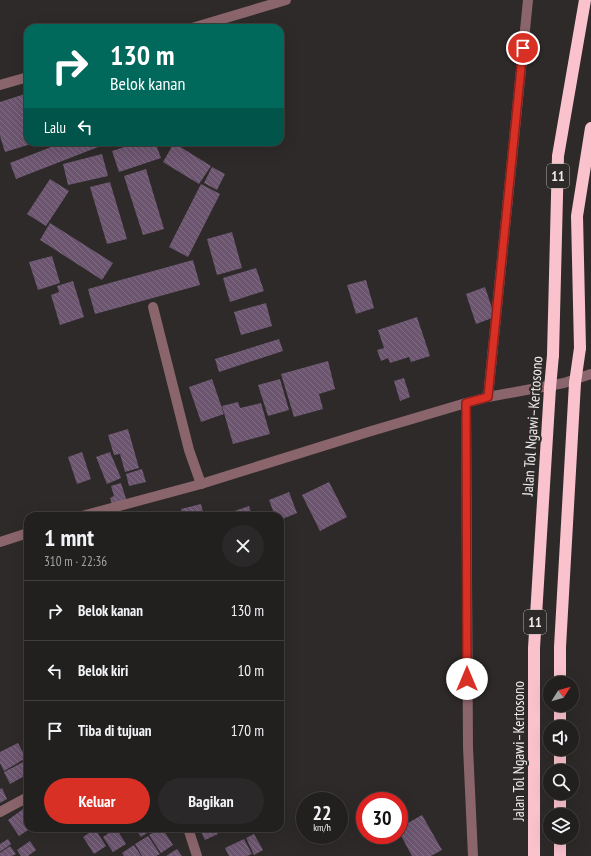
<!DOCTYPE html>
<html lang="id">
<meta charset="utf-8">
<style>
body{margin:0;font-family:"PT Sans Narrow",sans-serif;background:#2a2828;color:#f1f3f6;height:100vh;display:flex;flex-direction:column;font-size:15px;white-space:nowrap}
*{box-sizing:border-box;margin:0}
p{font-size:13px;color:#a2a3a4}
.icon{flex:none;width:22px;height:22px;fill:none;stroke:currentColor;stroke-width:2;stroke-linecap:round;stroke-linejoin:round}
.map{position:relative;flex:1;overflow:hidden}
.side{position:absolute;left:24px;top:512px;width:260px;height:320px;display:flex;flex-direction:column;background:#22201f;border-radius:12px;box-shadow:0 4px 16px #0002,0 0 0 1px #3f3e3d}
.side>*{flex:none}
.guide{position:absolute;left:24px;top:24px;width:260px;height:122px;border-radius:12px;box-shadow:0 4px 16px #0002,0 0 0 1px #3f3e3d;background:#00695c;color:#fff;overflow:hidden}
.needle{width:26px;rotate:53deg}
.tools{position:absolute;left:543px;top:676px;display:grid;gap:8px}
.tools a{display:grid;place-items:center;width:36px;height:36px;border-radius:50%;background:#22201f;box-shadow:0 4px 16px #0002,0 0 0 1px #3f3e3d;font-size:20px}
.speed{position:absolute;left:296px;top:792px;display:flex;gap:8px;font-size:20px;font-weight:700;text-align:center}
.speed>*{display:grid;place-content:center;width:52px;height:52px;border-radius:50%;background:#22201f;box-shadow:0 4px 16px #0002,0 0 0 1px #3f3e3d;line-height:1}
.speed small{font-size:10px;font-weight:400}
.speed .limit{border:6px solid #d22;background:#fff;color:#111}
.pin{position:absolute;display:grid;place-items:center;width:34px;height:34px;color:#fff;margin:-17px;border:2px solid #fff;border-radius:50%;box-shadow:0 1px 4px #0007}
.me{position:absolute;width:44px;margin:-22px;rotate:0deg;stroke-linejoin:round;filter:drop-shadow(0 0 3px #0008)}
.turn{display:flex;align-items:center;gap:14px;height:84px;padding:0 20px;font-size:18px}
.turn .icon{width:52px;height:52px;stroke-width:2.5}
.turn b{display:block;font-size:28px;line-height:34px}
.then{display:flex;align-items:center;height:38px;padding:0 20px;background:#0003;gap:8px;font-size:15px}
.round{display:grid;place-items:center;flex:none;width:42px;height:42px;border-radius:21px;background:#2a2828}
.summary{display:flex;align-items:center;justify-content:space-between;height:68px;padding:0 20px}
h1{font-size:24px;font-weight:800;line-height:30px}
.action{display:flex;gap:8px;margin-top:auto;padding:8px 20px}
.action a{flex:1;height:46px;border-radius:24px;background:#d93025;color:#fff;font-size:16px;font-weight:800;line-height:46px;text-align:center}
.action a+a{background:#2a2828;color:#f1f3f6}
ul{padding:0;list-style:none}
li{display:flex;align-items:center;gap:12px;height:60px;padding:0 20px;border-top:1px solid #3f3e3d}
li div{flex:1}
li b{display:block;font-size:15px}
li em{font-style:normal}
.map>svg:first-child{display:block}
.building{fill:url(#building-back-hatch)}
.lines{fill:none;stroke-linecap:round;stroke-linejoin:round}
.minor{stroke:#8b656c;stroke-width:10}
.highway{stroke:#fac2cc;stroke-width:12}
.highway-bridge{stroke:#fac2cc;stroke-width:12}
.route-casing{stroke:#8d1f18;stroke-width:10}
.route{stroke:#d93025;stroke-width:7}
.labels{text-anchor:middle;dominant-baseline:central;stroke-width:4;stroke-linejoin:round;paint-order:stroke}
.shield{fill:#2d2a29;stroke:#b4b2b1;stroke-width:1}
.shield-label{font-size:14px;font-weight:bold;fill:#eeeceb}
.street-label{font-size:15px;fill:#eeeceb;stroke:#2d2a29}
</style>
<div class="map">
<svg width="591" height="856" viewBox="0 0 591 856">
<defs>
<pattern id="building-back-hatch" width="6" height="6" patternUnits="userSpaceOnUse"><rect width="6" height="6" fill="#6c556f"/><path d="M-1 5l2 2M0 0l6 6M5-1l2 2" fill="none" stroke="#816e84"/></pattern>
</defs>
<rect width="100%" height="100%" fill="#2d2a29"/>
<g class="building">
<path d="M28 93V119L24 120 28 134V142H30L31 144 5 152 0 136V102Z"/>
<path d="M64 142H111L16 179 10 163Z"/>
<path d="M140 142H155L161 158 119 172 112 151Z"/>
<path d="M174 143 211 166 199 184 163 162Z"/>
<path d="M102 154 108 176 68 185 63 164Z"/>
<path d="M212 167 225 174 217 190 204 183Z"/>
<path d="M146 169 164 229 143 235 124 176Z"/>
<path d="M50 179 69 191 46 226 27 214Z"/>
<path d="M110 182 127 239 107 244 90 187Z"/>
<path d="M201 184 220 194 188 257 169 247Z"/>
<path d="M50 223 113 263 102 280 40 240Z"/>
<path d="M232 232 242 268 217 275 207 239Z"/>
<path d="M52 256 60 283 38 290 29 262Z"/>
<path d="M193 260 200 285 95 314 88 289Z"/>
<path d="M256 268 264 291 230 302 223 278Z"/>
<path d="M366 280 374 308 356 314 347 285Z"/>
<path d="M73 281 84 317 60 325 51 295 59 292 57 286Z"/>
<path d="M485 287 495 317 476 324 466 294Z"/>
<path d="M266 303 272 326 241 335 234 312Z"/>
<path d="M417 317 430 356 411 362 409 357 390 363 388 358 381 361 377 350 384 348 378 330Z"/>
<path d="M279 339 283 351 219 372 215 359Z"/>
<path d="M328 361 335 389 319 394 323 409 294 417 281 374Z"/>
<path d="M404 378 410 397 400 401 394 381Z"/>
<path d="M212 379 224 414 201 422 189 387Z"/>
<path d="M280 379 289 410 268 416 258 385Z"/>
<path d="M238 402 240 408 261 403 270 434 233 444 222 406Z"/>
<path d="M128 429 139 468 125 472 120 454 114 455 108 435Z"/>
<path d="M82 452 91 479 77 484 68 457Z"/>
<path d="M110 452 121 478 107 484 96 457Z"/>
<path d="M142 469 146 482 129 486 126 474Z"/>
<path d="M329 482 347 517 320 531 302 495Z"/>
<path d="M121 483 127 502 113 507 110 498 114 496 111 486Z"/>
<path d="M289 492 297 513 280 520V516H275L269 500Z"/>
<path d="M201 504 204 516H183L181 509Z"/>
<path d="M249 506 252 516H227L226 514Z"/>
<path d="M18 743 26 758 4 771 0 763V752Z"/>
<path d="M25 761 28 767V774L10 784 4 772Z"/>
<path d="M2 788 7 799 0 803V789Z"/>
<path d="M23 809 28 817V828H31L19 836 8 820Z"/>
<path d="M422 815 442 850 431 856H412L399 832V828Z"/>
<path d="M47 828H58L50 833Z"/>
<path d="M116 828 126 844 113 852 103 837Z"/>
<path d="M135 828H152L153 829 141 837Z"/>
<path d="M161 828H162L173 845 161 853 149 835Z"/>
<path d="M199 828H215L218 834 205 840Z"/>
<path d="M217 828H228L219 833Z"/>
<path d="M95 829 106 846 94 854 83 837Z"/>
<path d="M254 834 263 850 254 855 246 838Z"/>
<path d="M148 836 160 854 156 856H142L135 844Z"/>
<path d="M8 839 11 844 0 852V844Z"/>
<path d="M244 839 252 854 247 856H229L225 848Z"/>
<path d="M30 841 36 850 28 856H21L17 850Z"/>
<path d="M134 845 141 856H124L122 853Z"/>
<path d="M10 846 16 854 12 856H0V853Z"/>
<path d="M177 849 182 856H166Z"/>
</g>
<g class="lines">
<g class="minor">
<path d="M192 28 286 0"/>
<path d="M0 85 28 77"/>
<path d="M153 307 189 450 201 484"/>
<path d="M488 397 528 0"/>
<path d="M466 403 468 747 473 856"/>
<path d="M82 516 201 484 368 432 466 403 488 397 564 383 591 374"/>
<path d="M0 542 28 533"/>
<path d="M0 812 28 797"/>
<path d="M188 828 197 856"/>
</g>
<g class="highway">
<path d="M580 348 577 216 591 128"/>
<path d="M553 355 558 156 585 0"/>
<path d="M560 683V647L575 383"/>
<path d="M560 705V727"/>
<path d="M560 749V771"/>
<path d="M560 793V815"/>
<path d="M560 837V856"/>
<path d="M534 856V648L550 388"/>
</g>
<g class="highway-bridge">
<path d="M575 383 580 348"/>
<path d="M550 388 553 355"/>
</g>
</g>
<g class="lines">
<defs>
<path id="route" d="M467 679 466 403 488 397 523 48"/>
</defs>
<use href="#route" class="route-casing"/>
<use href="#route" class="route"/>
</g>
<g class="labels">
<g class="shield">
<rect x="547" y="164" width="22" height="24" rx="3"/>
<rect x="524" y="610" width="22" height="24" rx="3"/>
</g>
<g class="shield-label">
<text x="558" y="176">11</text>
<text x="535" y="622">11</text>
</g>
<g class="street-label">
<text transform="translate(532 426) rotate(-86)">Jalan Tol Ngawi–Kertosono</text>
<text transform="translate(518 751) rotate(-90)">Jalan Tol Ngawi–Kertosono</text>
</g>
</g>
</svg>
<div class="tools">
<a><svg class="needle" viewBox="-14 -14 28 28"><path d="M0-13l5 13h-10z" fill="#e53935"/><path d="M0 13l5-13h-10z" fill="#a2a3a4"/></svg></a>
<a><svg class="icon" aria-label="sound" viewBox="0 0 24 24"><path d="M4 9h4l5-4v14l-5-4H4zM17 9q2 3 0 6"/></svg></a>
<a><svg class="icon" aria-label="search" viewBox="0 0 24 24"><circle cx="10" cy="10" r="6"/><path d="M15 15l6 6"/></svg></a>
<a><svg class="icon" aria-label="layers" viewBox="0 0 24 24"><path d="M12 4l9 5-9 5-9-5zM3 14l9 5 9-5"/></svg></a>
</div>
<div class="speed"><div>22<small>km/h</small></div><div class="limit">30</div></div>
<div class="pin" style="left:523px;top:48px;background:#d93025"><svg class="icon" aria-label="arrive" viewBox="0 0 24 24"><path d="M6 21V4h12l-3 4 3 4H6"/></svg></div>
<svg class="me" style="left:467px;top:679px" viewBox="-20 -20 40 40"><circle r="19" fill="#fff"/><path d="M0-13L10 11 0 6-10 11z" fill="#d93025"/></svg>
<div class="guide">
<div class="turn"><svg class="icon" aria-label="right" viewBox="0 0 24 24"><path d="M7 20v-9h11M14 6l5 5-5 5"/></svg><div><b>130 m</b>Belok kanan</div></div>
<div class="then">Lalu<svg class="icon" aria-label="left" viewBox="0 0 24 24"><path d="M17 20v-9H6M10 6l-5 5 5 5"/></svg></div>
</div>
<section class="side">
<div class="summary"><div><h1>1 mnt</h1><p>310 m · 22:36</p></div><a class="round"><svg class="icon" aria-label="close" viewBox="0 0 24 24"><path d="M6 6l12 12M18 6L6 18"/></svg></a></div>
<ul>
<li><svg class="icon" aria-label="right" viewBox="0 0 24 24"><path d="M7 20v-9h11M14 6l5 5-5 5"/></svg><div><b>Belok kanan</b></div><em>130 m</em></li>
<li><svg class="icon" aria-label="left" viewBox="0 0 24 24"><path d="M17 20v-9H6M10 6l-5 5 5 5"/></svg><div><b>Belok kiri</b></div><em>10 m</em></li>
<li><svg class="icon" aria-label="arrive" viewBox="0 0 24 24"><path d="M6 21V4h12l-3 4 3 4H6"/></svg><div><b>Tiba di tujuan</b></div><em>170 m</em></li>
</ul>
<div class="action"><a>Keluar</a><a>Bagikan</a></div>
</section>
</div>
